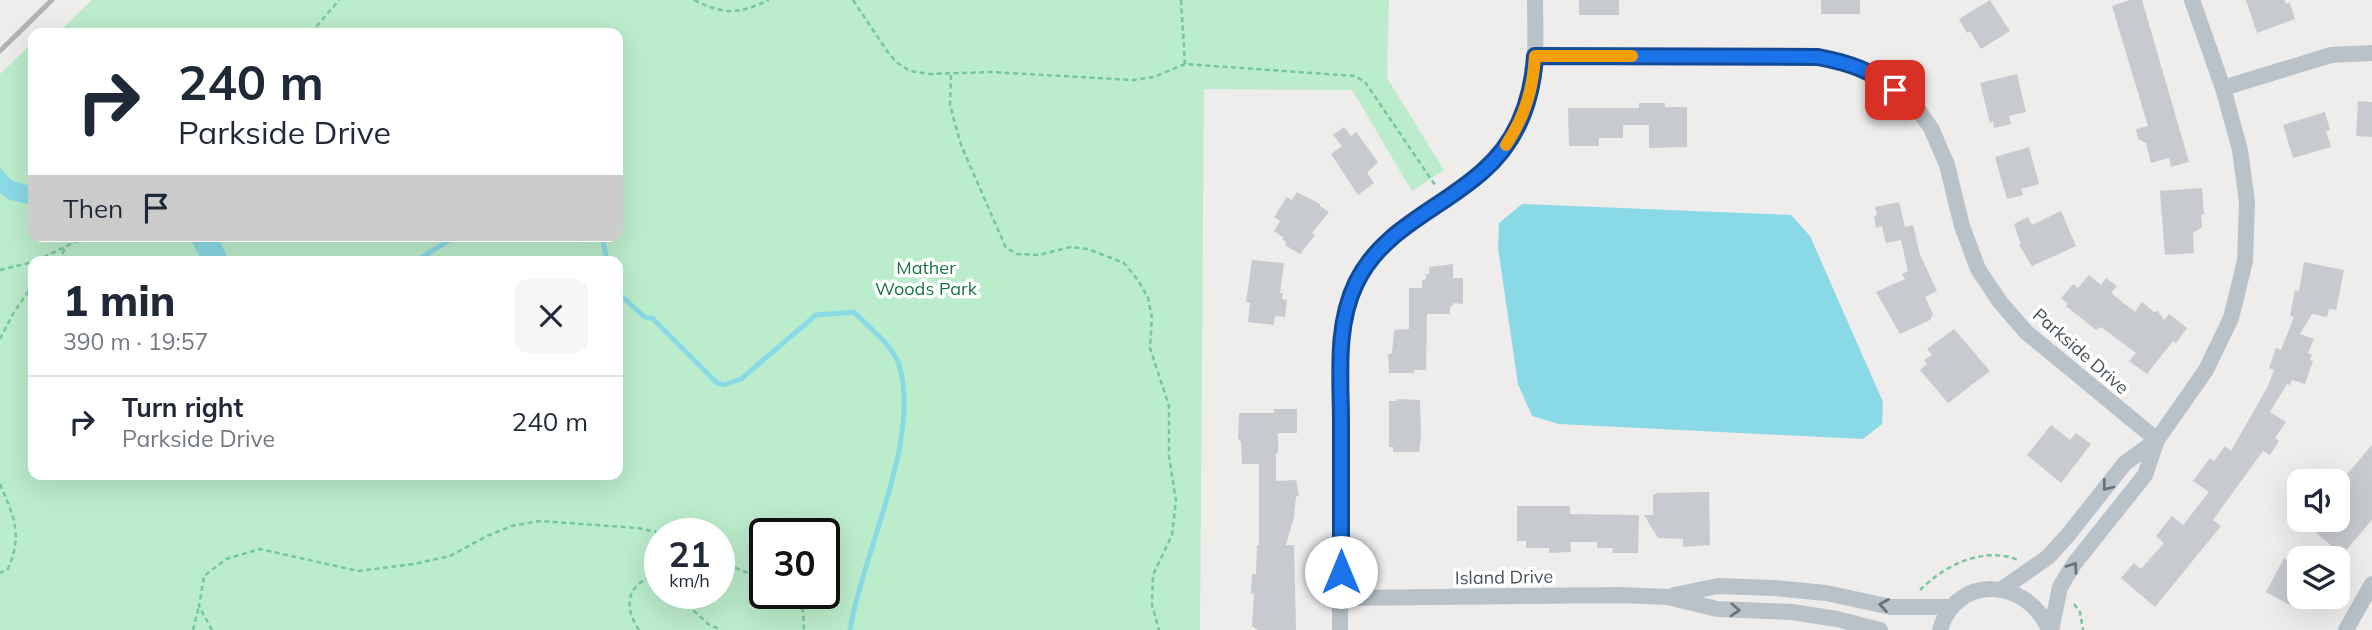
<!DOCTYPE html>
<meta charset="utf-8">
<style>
body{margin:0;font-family:Mulish,sans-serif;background:#f6f6f7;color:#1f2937;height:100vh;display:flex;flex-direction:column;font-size:26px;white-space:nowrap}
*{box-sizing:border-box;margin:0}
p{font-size:23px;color:#747a83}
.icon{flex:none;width:38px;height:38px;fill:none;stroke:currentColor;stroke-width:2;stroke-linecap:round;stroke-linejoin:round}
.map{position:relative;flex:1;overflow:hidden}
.panel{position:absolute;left:28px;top:256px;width:595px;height:224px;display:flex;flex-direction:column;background:#fff;border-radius:14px;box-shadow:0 7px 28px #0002}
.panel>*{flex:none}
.hud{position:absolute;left:28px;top:28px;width:595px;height:214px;border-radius:14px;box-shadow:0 7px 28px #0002;background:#fff;color:#1f2937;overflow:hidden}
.fabs{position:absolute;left:2287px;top:469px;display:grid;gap:14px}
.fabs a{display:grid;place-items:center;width:63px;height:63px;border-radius:14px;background:#fff;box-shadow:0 7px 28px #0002;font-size:35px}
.speed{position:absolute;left:644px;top:518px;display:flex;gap:14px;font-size:35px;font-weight:700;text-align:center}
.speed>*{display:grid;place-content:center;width:91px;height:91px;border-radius:50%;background:#fff;box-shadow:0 7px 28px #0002;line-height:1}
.speed small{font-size:18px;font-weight:400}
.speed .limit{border:4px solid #111;border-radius:10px;background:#fff;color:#111}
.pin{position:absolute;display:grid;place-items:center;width:60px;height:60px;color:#fff;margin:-30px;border-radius:14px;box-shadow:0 4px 10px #0006}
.me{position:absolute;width:77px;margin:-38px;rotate:0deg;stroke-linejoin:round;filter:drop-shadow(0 0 5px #0008)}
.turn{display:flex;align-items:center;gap:24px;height:147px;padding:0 35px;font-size:32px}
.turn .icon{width:91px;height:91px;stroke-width:2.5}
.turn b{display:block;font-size:49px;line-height:60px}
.then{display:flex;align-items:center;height:66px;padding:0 35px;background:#0003;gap:14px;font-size:26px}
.round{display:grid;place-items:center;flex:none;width:74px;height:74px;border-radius:14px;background:#f6f6f7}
.head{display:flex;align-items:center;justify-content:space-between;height:119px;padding:0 35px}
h1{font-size:42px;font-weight:800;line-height:52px}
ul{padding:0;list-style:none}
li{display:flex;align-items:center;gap:21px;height:91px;padding:0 35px;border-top:2px solid #e0e1e3}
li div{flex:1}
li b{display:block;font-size:26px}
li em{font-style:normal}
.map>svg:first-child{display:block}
.green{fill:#bbeccb;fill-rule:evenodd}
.water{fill:#8ad9e7}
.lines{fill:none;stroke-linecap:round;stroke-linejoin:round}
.stream{stroke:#8ad9e7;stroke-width:5}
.building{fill:#c7cacf}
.path{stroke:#75c89a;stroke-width:2.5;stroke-dasharray:5 3.5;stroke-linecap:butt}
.minor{stroke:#b8c2c8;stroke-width:16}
.rail{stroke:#afb2b6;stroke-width:5}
.oneway{stroke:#68737a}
.route-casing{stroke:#114b97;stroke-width:18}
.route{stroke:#1a73e8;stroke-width:12}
.slow{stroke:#f59e0b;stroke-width:12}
.labels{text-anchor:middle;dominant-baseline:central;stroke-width:7;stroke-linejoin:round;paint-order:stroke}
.park-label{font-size:18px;fill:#1b7543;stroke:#fff}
.street-label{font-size:18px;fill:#465158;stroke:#fff}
</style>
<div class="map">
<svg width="2372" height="630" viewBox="0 0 2372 630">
<rect width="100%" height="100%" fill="#efecec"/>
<path class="green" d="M92 0H1389L1387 78 1444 170 1412 191 1352 90 1204 89 1200 630H0V74L28 47 33 48V236H618V33H58ZM33 261H618V474H33ZM660 534H719V593H660ZM765 534H824V593H765Z"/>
<g class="water">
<path d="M0 168 11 180 26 185 33 182V205L10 200 0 193Z"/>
<path d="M1522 204 1791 215 1810 236 1883 402 1882 424 1863 439 1559 424 1532 416 1518 384 1498 248 1499 223Z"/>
<path d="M189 236H218L229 261H202Z"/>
</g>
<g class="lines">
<g class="stream">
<path d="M602 236 607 261"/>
<path d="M416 261 456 236"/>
<path d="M618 293 646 318H652L717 383 723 385 741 379 816 315 854 312C868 327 893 345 899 365 922 439 862 554 850 630"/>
</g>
</g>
<g class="building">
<rect x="1579" y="0" width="40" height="15"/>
<rect x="1821" y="0" width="39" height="14"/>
<path d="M1990 0 2010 31 1981 49 1970 31 1967 33 1959 19Z"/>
<path d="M2130 0H2142L2189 162 2171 167 2169 158 2151 163 2146 143 2138 139 2136 129 2148 126 2112 6Z"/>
<path d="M2246 0H2284L2286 4 2290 3 2295 19 2257 33Z"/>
<path d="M2017 74 2026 112 2009 116 2011 124 1994 128 1993 121 1990 123 1980 83Z"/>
<path d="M2358 101 2372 102V137L2356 136Z"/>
<path d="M1639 103H1665V107H1687V147L1649 148V125H1623V138H1599V146H1569L1568 108H1639Z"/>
<path d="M2325 112 2330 130 2326 131 2331 147 2293 158 2283 125Z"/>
<path d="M1344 127 1351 136 1356 132 1378 162 1367 173 1374 183 1358 195 1331 154 1342 146 1333 135Z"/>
<path d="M2029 147 2039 184 2021 189 2023 195 2007 199 1995 157Z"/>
<path d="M2202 188 2204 214 2201 215 2202 227 2193 233 2194 253 2165 255 2160 191Z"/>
<path d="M1297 192 1320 204V206L1329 212 1312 233 1315 235 1300 254 1285 245 1286 242 1283 240 1284 238 1274 231 1280 221 1274 217 1287 197 1292 200Z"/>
<path d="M1899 202 1905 227 1913 225 1920 255 1937 291 1925 297 1933 314 1930 320 1900 334 1876 292 1905 279 1902 274 1908 271 1901 240 1886 243 1882 226 1876 228 1874 217 1877 214 1875 207Z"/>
<path d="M2061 211 2076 246 2032 266 2019 245 2021 244 2014 224 2028 217 2032 225Z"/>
<path d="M1252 260 1284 263 1280 293H1283L1282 299 1287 300 1285 317 1275 316 1274 325 1248 322 1250 303 1246 302Z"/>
<path d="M2304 262 2344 270 2336 310 2329 309 2327 317 2312 314 2300 334 2314 339 2308 353 2312 355 2310 360 2313 361 2305 384 2292 380 2290 385 2287 384 2270 412 2286 422 2275 438 2279 441 2270 455 2263 451 2213 520 2221 526 2155 607 2121 578 2134 563 2141 569 2164 543 2156 536 2172 516 2183 525 2209 492 2193 481 2210 458 2214 461 2225 446 2231 451 2268 386 2274 370 2269 368 2276 348 2281 350 2294 317 2290 316 2295 290 2299 291Z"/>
<path d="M1453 264V278H1463V304L1453 303V306H1450V314H1427L1426 370H1414V373H1389L1388 354 1392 353 1394 330 1409 329V288H1422V280L1426 279V274H1429V267Z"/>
<path d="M2089 275 2101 285 2106 278 2117 286 2111 293 2135 312 2142 302 2154 312 2158 311 2164 320 2169 314 2187 328 2176 343 2173 341 2147 374 2129 361 2136 353 2101 327 2096 330 2066 306 2068 304 2061 298 2073 284 2078 288Z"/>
<path d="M1954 329 1990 371 1948 403 1920 370 1927 364 1924 360 1932 355 1927 349Z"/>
<path d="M1397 399 1420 400 1421 437 1419 452H1393V447H1389V401H1397Z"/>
<path d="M1274 409H1297V433H1278V453H1276V481L1296 480 1299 495 1296 497 1294 517 1286 545H1294L1296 630H1258L1252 626 1254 594H1251L1252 574H1256L1257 545H1259V464H1242L1241 442 1238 438 1239 413H1274Z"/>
<path d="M2051 425 2070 440 2076 433 2091 444 2061 483 2027 455Z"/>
<path d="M2372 445V520L2342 555 2314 531 2323 520H2338V502L2351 486 2342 480Z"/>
<path d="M1709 492 1710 545 1683 547V539L1658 538 1644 515H1653V495L1657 493Z"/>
<path d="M1517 506H1570V514L1639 515 1638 553H1612L1613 548H1597V542H1570L1571 552 1549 553V548H1526V541H1517Z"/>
<path d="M2300 545V600L2295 608 2266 592 2284 558 2290 562Z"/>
</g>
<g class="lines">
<g class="path">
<path d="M694 0C724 15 739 14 769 0"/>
<path d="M853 0 887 51 896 62 910 71 930 74 991 72 1134 80 1154 77 1185 64 1355 76 1365 82 1435 185"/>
<path d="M1181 0 1185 64"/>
<path d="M311 33 339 0"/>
<path d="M951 75 950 105 961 145 1006 248 1017 254 1038 255 1071 247 1088 249 1124 263 1138 280 1148 298 1152 318 1150 348 1169 406V456L1176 501 1172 535 1153 575 1152 605 1159 630"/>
<path d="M36 261 87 236"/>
<path d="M58 261 67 245"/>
<path d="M0 270 33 262"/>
<path d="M0 339 14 312 33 285"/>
<path d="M0 484C14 517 23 534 8 569L0 573"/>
<path d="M719 562 765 579"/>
<path d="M1920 590C1945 565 1983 546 2018 560"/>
<path d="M675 593 708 624 721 630"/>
<path d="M793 593 803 611 804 630"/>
<path d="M2074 604 2080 612 2083 630"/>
<path d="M193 630 199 606"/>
<path d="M212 630 199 606 204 576 226 559 260 549 358 571 414 564 450 556 487 536 512 526 539 521 638 528 664 534"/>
<path d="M639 630C625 609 625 588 650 577L660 580"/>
</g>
<g class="minor">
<path d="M1535 56 1818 57 1840 61 1877 75 1914 104 1931 128 1947 165 1962 226 1978 269 2000 302 2026 332 2157 440"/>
<path d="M2223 88 2331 55 2372 53"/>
<path d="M2002 589 2048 557 2068 535 2125 463 2157 440"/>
<path d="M1674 595 1718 586 1774 588 1826 593 1891 607H1952"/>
<path d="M1341 598 1620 595 1668 597 1717 609 1792 612 1837 619 1880 630"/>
<path d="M1340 630 1341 339C1346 295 1365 260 1398 231 1454 192 1523 156 1533 80 1537 54 1535 27 1535 0"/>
<path d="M1940 630C1956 573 2028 578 2049 630"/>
<path d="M2051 630 2060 587 2074 564 2145 475 2157 440 2206 370 2231 318 2245 261 2247 202 2240 150 2223 88 2192 0"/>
<path d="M2346 630 2372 584"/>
</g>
<path class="rail" d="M0 51 52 0"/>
</g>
<defs><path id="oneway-chevron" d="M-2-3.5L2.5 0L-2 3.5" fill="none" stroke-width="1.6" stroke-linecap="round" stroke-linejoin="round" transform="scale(1.75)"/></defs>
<g class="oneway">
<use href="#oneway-chevron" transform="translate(2107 486) rotate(128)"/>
<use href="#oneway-chevron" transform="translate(2073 567) rotate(-56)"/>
<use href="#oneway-chevron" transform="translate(1884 605) rotate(-171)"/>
<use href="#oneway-chevron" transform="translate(1735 610) rotate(3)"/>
</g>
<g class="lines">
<defs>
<path id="route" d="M1341 572C1341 523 1341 473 1341 424 1341 377 1335 327 1356 283 1382 229 1439 210 1482 172 1517 142 1532 101 1535 56L1818 57C1849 63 1871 70 1895 90"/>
</defs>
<use href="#route" class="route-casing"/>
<use href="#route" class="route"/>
<path class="slow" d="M1506 145C1525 116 1533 89 1535 56H1632"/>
</g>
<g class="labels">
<g class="park-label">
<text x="926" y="267">Mather<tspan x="926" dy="21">Woods Park</tspan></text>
</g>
<g class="street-label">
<text transform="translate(2081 351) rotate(41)">Parkside Drive</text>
<text transform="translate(1504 577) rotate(-1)">Island Drive</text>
</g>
</g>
</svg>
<div class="fabs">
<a><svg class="icon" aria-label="sound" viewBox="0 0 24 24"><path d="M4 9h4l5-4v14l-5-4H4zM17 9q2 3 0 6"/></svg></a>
<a><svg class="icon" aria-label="layers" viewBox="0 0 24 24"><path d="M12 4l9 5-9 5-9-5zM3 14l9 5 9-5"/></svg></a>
</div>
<div class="speed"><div>21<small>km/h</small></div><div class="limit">30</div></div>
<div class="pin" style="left:1895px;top:90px;background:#d93025"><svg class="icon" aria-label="arrive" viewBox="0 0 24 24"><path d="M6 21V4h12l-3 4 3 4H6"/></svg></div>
<svg class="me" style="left:1341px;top:572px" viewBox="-20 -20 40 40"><circle r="19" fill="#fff"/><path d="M0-13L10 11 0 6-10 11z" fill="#1a73e8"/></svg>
<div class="hud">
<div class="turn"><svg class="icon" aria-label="right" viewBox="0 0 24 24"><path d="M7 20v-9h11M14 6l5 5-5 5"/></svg><div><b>240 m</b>Parkside Drive</div></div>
<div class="then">Then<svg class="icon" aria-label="arrive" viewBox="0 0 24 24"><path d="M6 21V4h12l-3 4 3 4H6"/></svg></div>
</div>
<section class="panel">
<div class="head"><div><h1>1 min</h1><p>390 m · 19:57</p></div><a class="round"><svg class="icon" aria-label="close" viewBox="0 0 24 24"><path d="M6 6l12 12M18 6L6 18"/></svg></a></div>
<ul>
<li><svg class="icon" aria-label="right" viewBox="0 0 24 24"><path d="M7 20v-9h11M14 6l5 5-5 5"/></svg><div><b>Turn right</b><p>Parkside Drive</p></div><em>240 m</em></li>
</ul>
</section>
</div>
